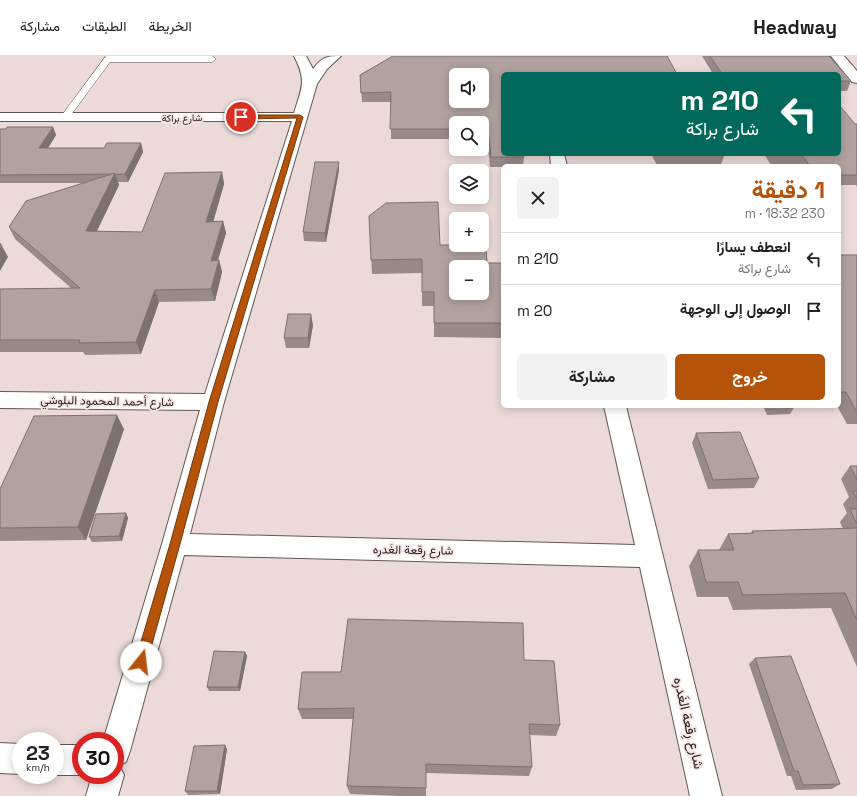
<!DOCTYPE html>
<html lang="ar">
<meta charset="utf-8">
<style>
body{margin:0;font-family:"Space Grotesk",Vazirmatn,sans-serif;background:#f2f2f2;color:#202124;direction:rtl;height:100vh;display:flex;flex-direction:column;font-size:15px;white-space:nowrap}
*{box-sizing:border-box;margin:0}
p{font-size:13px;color:#757577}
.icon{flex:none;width:22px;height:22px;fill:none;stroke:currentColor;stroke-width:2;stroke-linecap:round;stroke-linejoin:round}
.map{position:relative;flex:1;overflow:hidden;direction:ltr}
.side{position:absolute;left:501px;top:108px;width:340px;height:244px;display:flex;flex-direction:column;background:#fff;border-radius:6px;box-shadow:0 2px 10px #0003;direction:rtl}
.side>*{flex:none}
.hud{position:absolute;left:501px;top:16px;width:340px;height:84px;border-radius:6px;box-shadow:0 2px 10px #0003;direction:rtl;background:#00695c;color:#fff;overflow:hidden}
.fabs{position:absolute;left:449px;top:12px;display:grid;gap:8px}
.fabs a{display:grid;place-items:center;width:40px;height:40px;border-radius:6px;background:#fff;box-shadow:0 2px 10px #0003;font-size:20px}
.speed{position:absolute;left:12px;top:676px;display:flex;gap:8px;font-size:20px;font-weight:700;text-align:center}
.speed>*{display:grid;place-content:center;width:52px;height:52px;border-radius:50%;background:#fff;box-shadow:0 2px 10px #0003;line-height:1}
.speed small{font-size:10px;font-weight:400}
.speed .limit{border:6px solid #d22;background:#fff;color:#111}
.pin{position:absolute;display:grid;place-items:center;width:34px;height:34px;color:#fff;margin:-17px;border:2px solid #fff;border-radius:50%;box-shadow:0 1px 4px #0007}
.me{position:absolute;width:44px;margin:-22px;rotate:16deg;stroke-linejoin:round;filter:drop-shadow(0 0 3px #0008)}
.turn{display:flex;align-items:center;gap:14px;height:84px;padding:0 16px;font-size:18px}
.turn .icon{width:52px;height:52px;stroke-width:2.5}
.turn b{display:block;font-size:28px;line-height:34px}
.round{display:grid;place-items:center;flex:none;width:42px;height:42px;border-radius:6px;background:#f2f2f2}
.overview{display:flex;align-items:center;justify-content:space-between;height:68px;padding:0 16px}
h1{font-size:24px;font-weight:700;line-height:30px;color:#b45309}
.action{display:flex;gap:8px;margin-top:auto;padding:8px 16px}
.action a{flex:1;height:46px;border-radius:6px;background:#b45309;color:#fff;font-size:16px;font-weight:700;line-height:46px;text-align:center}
.action a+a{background:#f2f2f2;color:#202124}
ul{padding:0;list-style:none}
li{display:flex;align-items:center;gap:12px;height:52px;padding:0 16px;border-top:1px solid #e0e0e0}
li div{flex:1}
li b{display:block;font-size:15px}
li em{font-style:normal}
header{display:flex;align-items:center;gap:24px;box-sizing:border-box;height:56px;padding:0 20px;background:#fff;border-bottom:1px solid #e0e0e0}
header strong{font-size:19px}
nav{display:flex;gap:22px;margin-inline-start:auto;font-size:14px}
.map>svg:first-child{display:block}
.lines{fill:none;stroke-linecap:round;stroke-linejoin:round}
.lane-casing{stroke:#645654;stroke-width:1}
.street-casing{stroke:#645654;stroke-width:2}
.lane{fill:#fff;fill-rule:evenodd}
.street{fill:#fff;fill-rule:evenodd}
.wall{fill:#988a89}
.shaded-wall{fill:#7c716f}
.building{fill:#b1a19f;stroke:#7c716f;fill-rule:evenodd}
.route{fill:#b45309;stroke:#753606}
.labels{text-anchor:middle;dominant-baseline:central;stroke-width:3.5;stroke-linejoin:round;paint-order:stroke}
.far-street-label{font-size:10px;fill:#292322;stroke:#f9e7e5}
.street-label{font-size:12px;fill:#292322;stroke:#f9e7e5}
.near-street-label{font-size:14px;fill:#292322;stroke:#f9e7e5}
</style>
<header>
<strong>Headway</strong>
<nav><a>الخريطة</a><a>الطبقات</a><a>مشاركة</a></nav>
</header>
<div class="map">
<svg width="857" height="740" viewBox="0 0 857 740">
<rect width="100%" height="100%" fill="#ebdad8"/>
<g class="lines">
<defs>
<path id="lane" d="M106 0H212L216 3 212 6H110L68 63H62L60 61 62 59Z"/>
<g id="street">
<path d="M294 0H306L313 13C322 1 327 0 341 0L327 13 317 28 224 346 190 478 635 489 604 350H626L722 740H690L640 511 184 499 130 695 126 706 119 709 124 719 118 740H86L92 719H115V685H103L162 488 200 354 0 352V336L205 338 292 65H0V57H294C302 31 307 25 294 0Z"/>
<path d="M831 0H844L857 15V27L852 26Z"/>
<path d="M550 98H564L567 110H551Z"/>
<path d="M0 687 21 688V718L0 717Z"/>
<path d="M55 689H81L82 719H54Z"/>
</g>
</defs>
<use href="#lane" class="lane-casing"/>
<use href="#street" class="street-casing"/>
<use href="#lane" class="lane"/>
<use href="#street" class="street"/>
</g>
<g class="wall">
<path d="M393 0H669L667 1 503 18 524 101 523 110H503V111H490L487 83H482V67H456V83H391V46H362L360 19Z"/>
<path d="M702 0H829L851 25 847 35H839V18H713Z"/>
<path d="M855 68H857V131L856 129H839V110H799L798 109H771L764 98H839Z"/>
<path d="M53 71 56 79 48 92H104L141 87 143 96 128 126H118L119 129 97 175 142 176 222 116 224 128 213 166 223 165 226 177 218 204H219L222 216 215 245 159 246 141 298 85 299 83 296H0V233L71 232 15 183 9 171 86 127H0V73Z"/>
<path d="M651 98H725L721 108 657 109Z"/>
<path d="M339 106V114L326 186 304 185 303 176Z"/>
<path d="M369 160 440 189 459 192 487 207H503V282L434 281V250H422V217L372 218Z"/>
<path d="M839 199H857V368H847L837 350H839Z"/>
<path d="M313 269 309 292H286L284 282Z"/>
<path d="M763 350H825H795L790 358 767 359Z"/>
<path d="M124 373 86 484 0 485V433Z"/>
<path d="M696 377 759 422 754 432 708 433 692 387Z"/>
<path d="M850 410H857V611L831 552 733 554 728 541H697L689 510 698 494H719L728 478 751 477 752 475 843 473 840 466 847 457 843 448 849 441 841 423Z"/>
<path d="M126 457 128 462 122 485 92 486 89 481Z"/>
<path d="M245 596 247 600 240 635H209L207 631Z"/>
<path d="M755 602 840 728 832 733 796 734 791 720H787L749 608Z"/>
<path d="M524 604 560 669 556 680 530 679 532 711 529 720 426 717V740H400L350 738 347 730 353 663H302L298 653 341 616Z"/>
<path d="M227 693 220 738 188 739 185 735Z"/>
</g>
<g class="shaded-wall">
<path d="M53 71 56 79 43 100 39 92Z"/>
<path d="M141 87 143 96 128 126 125 118Z"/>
<path d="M339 106V114L326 186 325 177Z"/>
<path d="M222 116 224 128 210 177 206 166Z"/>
<path d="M115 117 119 129 91 187 86 175Z"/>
<path d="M223 165 226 177 214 217 211 205Z"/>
<path d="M2 190 8 201 0 215V193Z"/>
<path d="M219 204 222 216 215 245 211 233Z"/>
<path d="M155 234 159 246 141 298 136 286Z"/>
<path d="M311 258 313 269 309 292 308 282Z"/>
<path d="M117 359 124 373 86 484 78 471Z"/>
<path d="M126 457 128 462 122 485 119 480Z"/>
<path d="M245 596 247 600 240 635 238 631Z"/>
<path d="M225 689 227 693 220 738 217 735Z"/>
</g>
<g class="building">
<path d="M393 0H667L677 18H503V98H523L524 101H491L488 73H482V67H456V73H390L391 36 361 37 360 19ZM456 19H482V45H456Z"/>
<path d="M710 0H829L851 25H839V18H722Z"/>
<path d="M839 49 855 68H857V119H839V110H810L802 99H775V98H839Z"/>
<path d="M7 71H53L39 92H104L107 87H141L125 118 0 119V73H6Z"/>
<path d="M659 98H723L659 99Z"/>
<path d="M315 106H339L325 177 303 176Z"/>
<path d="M222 116 206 166 223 165 211 205 219 204 211 233 155 234 136 286 79 287 80 284H0V233L80 232 9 171 26 145 115 117 86 175 142 176 165 117Z"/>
<path d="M438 146 440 189H458L459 192H486L487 207H503V267H434V236H422V203L371 204 369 160 386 147ZM456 211H482V237H456Z"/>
<path d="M0 187 2 190 0 193Z"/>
<path d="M839 199H857V355H856L846 336H839Z"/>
<path d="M288 258H311L308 282H284Z"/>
<path d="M117 359 78 471 0 472V433L34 360Z"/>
<path d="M740 376 759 422 713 424 696 377Z"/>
<path d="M850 410H857V424Z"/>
<path d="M853 435H857V443Z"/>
<path d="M850 453H857V468Z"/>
<path d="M126 457 119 480 89 481 96 458Z"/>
<path d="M857 472V564L845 537 743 539 738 526H706L698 494H734L728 478 754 477 752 475Z"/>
<path d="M348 563 523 567 524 604 554 605 560 669 529 668 532 711 426 708V732L347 730 354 652 298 653 302 616H341Z"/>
<path d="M214 595 245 596 238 631H207Z"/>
<path d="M791 600 840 728 803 729 798 715H794L755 602Z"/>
<path d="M225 689 217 735H185L194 690Z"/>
</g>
<path class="route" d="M300 59 303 61 218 346 180 488 147 606 145 610 141 612 137 610 135 606 170 488 209 346 297 62 241 63 238 61 241 59Z"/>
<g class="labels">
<g class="far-street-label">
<text transform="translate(182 62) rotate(-1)">شارع براكة</text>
</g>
<g class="street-label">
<text transform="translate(107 345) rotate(1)">شارع أحمد المحمود البلوشي</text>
<text transform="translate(413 494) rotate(1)">شارع رِقعة الغَدره</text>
</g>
<g class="near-street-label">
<text transform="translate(689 667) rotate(77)">شارع رِقعة الغَدره</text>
</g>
</g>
</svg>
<div class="fabs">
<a><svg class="icon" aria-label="sound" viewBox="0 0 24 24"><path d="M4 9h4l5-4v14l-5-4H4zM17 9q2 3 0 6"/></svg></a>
<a><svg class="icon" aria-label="search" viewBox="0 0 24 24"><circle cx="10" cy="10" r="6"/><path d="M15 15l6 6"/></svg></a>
<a><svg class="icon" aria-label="layers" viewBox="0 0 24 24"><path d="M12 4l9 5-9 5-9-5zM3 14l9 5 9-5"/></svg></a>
<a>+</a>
<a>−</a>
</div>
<div class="speed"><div>23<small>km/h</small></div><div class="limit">30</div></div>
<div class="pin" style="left:241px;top:61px;background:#d93025"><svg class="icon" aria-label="arrive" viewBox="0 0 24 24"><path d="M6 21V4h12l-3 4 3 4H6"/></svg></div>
<svg class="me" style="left:141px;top:606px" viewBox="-20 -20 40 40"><circle r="19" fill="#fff"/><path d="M0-13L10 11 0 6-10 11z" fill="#b45309"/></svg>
<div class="hud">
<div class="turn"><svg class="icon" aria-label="left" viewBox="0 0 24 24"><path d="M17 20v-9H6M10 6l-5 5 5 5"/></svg><div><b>210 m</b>شارع براكة</div></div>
</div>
<section class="side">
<div class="overview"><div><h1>1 دقيقة</h1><p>230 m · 18:32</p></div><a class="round"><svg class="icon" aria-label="close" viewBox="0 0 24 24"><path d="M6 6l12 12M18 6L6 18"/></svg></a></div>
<ul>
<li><svg class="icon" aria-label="left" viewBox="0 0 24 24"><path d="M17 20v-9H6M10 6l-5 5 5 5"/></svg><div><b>انعطف يسارًا</b><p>شارع براكة</p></div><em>210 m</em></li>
<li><svg class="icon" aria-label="arrive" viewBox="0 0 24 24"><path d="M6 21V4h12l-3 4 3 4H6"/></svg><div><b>الوصول إلى الوجهة</b></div><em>20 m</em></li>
</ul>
<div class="action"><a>خروج</a><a>مشاركة</a></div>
</section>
</div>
